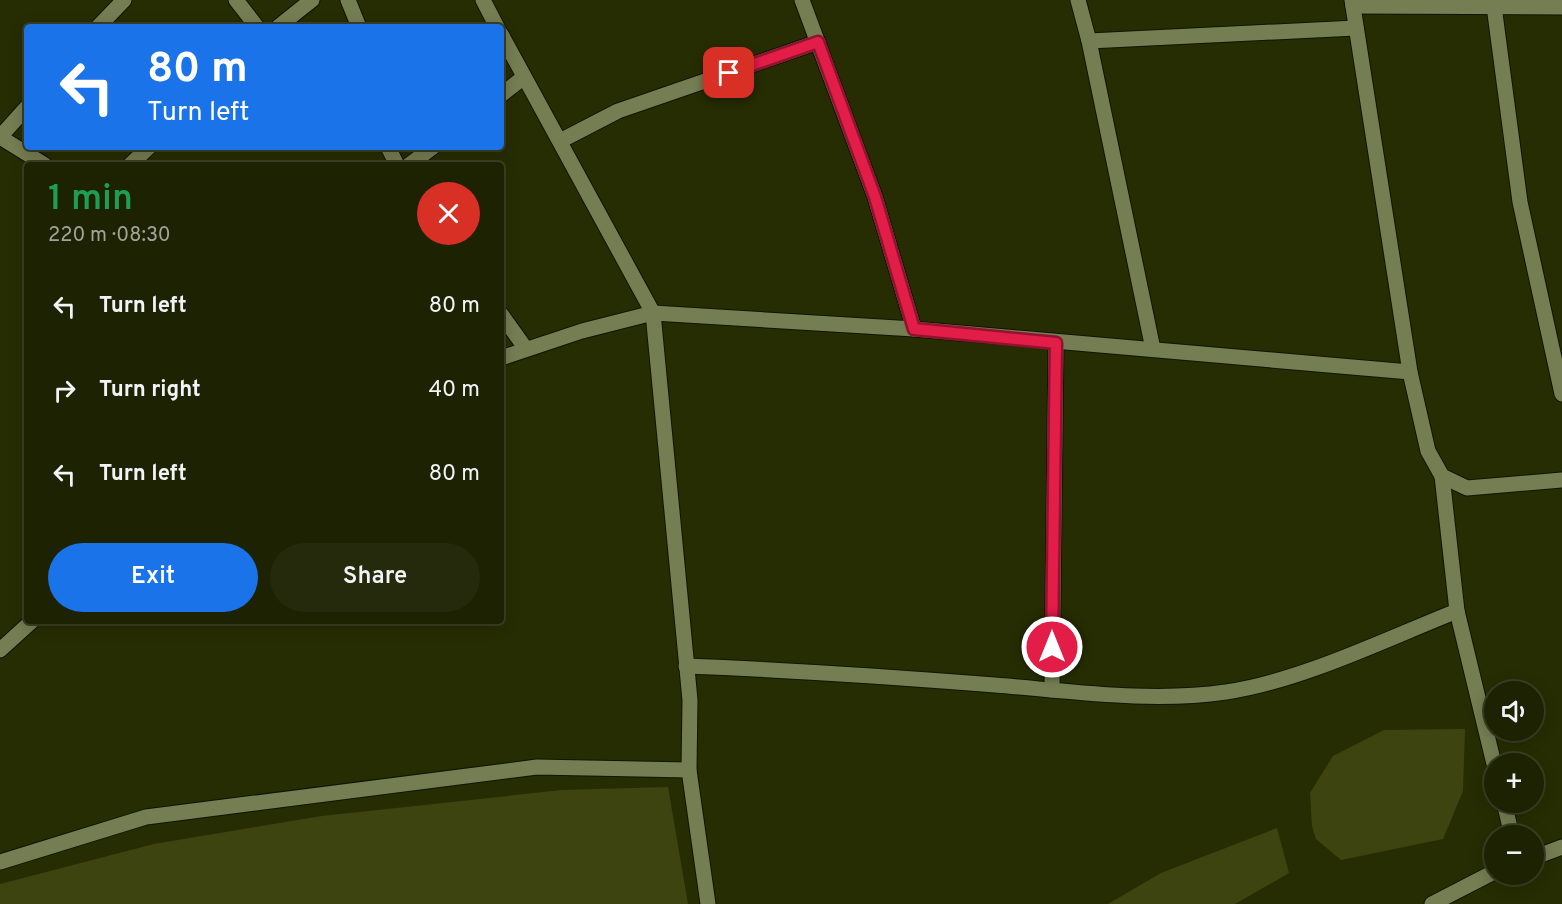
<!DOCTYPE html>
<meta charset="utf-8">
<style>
body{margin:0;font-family:Overpass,sans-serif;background:#252a0c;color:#f1f3f6;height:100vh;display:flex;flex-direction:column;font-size:22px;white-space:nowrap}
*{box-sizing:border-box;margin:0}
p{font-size:20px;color:#a0a499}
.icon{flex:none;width:33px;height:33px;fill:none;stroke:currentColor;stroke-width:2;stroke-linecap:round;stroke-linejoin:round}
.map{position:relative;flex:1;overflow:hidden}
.details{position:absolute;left:24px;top:162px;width:480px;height:462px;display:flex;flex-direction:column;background:#1d2202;border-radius:6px;box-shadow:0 3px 15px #0003,0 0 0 2px #3b3f24}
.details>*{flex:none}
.banner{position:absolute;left:24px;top:24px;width:480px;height:126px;border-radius:6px;box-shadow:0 3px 15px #0003,0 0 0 2px #3b3f24;background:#1a73e8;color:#fff;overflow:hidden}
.buttons{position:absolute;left:1484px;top:681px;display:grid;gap:12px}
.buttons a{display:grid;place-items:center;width:60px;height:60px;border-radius:50%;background:#1d2202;box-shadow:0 3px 15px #0003,0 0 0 2px #3b3f24;font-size:30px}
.pin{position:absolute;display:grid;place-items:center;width:51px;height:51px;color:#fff;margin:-26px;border-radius:12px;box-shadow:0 3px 9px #0006}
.me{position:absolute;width:66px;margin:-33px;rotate:0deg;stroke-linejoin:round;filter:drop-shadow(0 0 4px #0008)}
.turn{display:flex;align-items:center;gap:21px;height:126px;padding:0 24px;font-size:27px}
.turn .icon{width:78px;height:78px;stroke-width:2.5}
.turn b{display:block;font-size:42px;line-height:51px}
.round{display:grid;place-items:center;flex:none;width:63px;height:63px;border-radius:32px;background:#252a0c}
.overview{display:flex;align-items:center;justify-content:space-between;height:102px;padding:0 24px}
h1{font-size:36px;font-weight:600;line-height:45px;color:#1e9e55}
.button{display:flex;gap:12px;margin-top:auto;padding:12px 24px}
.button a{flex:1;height:69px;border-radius:36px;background:#1a73e8;color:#fff;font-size:24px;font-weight:600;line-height:69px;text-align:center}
.button a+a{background:#252a0c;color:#f1f3f6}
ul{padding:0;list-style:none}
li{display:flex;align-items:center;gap:18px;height:84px;padding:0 24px}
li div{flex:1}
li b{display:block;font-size:22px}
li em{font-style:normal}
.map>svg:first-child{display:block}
.green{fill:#3d440f}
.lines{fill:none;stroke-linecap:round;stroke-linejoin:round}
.street-casing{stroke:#111400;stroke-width:17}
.street{stroke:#757d52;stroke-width:15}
.route-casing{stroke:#92132f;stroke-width:15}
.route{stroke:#e11d48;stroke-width:10}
</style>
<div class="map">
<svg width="1562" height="904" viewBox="0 0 1562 904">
<rect width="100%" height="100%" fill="#272d02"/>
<g class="green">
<path d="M1465 729 1463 791 1443 839 1341 860 1316 839 1312 826 1310 793 1333 756 1384 730Z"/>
<path d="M668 787 688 904H0V884L154 844 322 816 562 790Z"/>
<path d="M1277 828 1289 873 1235 904H1108L1161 873Z"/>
</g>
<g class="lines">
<defs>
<g id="street">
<path d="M236 0 257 27"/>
<path d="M348 0 359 27"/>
<path d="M483 0 497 27"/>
<path d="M802 0 875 197 914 329"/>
<path d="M1078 0 1089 41 1153 349"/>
<path d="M1352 0 1410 372 1428 451 1442 476 1467 488 1562 480"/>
<path d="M1353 6 1562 7"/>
<path d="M1494 6 1520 202 1562 394"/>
<path d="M98 27 124 0"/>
<path d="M278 27 312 0"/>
<path d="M501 34 653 313 690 700 689 770 708 904"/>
<path d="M1089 41 1356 28"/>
<path d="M501 95 524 77"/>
<path d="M0 137 45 165"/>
<path d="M0 137 27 107"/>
<path d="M560 141 618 111 818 42"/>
<path d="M388 147 397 165"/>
<path d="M130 165 149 147"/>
<path d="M409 165 433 147"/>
<path d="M501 314 526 349"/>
<path d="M501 358 582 331 653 313 914 329 1410 372"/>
<path d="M1442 476 1457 611 1494 764"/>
<path d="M0 650 32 621"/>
<path d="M686 666C789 670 892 677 995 685 1071 691 1150 703 1226 692 1301 681 1386 639 1457 611"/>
<path d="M1052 690 1056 343"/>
<path d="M1504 802 1512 836"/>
<path d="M1533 858 1562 847"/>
<path d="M0 862 146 817 537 767 689 770"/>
<path d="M1432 904 1494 872"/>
</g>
</defs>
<use href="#street" class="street-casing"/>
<use href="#street" class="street"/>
</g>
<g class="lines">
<defs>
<path id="route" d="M729 73 818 42 875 197 914 329 1056 343 1052 647"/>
</defs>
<use href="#route" class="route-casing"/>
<use href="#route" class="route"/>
</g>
</svg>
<div class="buttons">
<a><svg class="icon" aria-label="sound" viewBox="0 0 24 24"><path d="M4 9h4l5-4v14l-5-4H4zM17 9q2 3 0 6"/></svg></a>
<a>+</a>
<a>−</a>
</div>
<div class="pin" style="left:729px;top:73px;background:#d93025"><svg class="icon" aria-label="arrive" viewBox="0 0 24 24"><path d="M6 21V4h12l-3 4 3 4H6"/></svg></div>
<svg class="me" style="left:1052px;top:647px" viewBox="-20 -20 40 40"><circle r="17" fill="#e11d48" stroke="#fff" stroke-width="3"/><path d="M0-11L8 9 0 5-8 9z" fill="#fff"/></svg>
<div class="banner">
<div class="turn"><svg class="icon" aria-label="left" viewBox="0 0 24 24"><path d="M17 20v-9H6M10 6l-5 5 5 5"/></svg><div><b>80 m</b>Turn left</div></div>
</div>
<section class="details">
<div class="overview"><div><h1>1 min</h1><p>220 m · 08:30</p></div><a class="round" style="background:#d93025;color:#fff"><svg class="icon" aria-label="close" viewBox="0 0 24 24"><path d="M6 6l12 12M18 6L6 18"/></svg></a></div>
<ul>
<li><svg class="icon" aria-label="left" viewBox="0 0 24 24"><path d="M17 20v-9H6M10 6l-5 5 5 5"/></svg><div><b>Turn left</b></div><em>80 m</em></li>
<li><svg class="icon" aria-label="right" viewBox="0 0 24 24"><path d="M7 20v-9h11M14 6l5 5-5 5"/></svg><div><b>Turn right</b></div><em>40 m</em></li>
<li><svg class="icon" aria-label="left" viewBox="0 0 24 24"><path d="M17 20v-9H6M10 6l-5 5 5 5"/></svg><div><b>Turn left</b></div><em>80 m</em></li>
</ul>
<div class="button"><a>Exit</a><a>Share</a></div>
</section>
</div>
